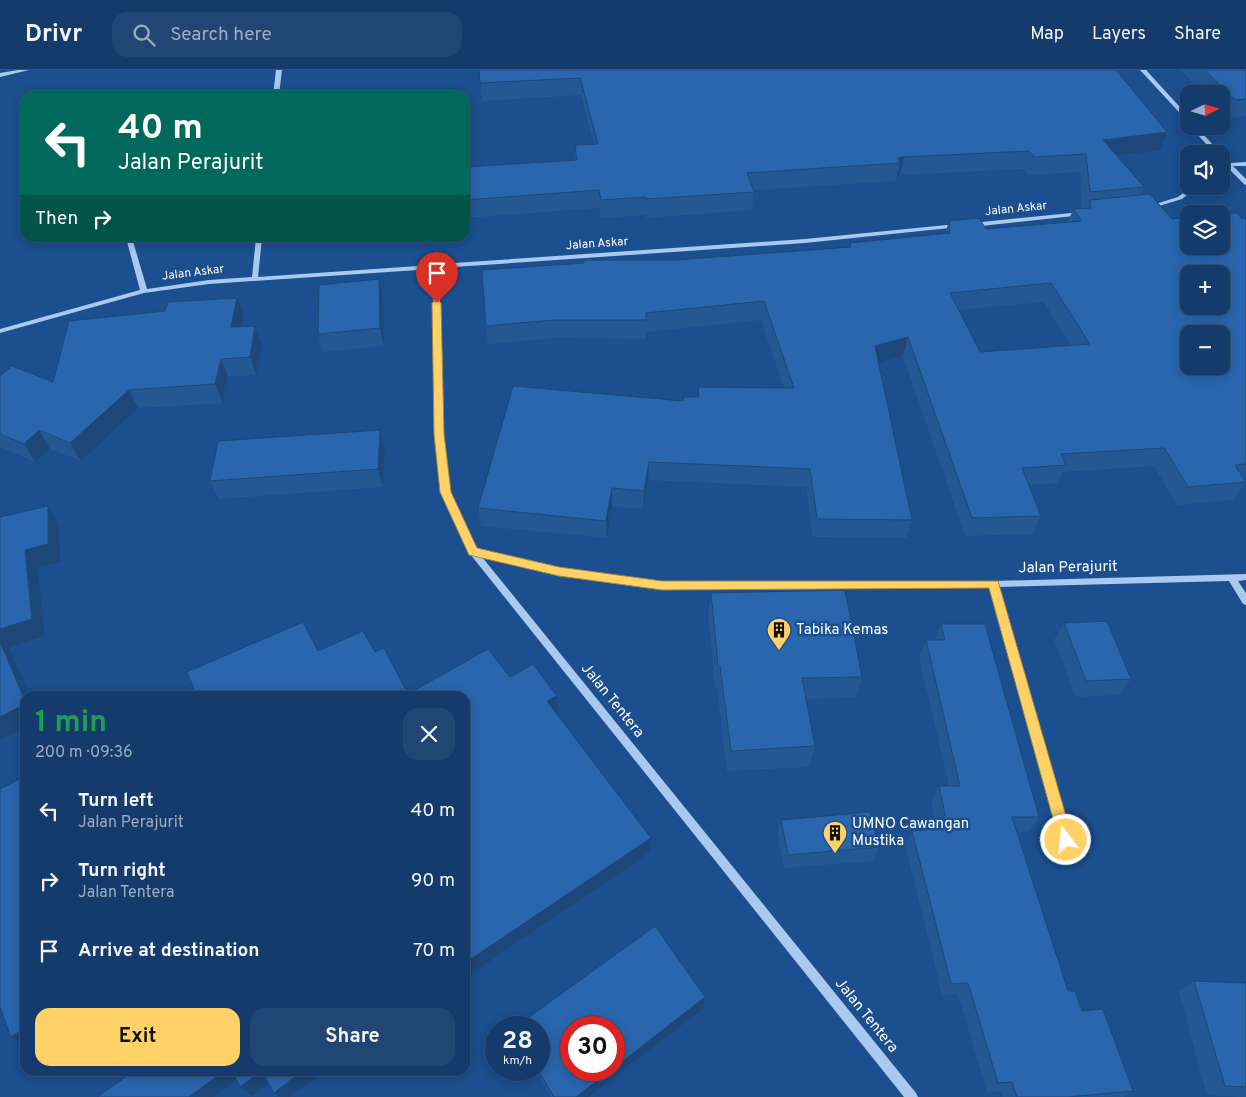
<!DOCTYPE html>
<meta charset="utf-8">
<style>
body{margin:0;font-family:Overpass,sans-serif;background:#214673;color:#f1f3f6;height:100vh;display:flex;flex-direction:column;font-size:19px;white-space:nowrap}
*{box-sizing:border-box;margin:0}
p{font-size:16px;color:#9dadc1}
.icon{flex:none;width:28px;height:28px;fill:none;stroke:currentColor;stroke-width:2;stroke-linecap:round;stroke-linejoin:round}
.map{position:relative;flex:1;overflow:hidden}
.drawer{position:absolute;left:20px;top:621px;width:450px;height:385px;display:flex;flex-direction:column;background:#143b6b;border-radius:15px;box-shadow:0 2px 12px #0003,0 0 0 1px #33557e}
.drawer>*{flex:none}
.hud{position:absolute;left:20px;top:20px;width:450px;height:152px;border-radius:15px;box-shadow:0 2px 12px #0003,0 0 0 1px #33557e;background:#00695c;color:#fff;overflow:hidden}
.needle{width:32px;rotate:85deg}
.tools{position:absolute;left:1180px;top:15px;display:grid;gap:10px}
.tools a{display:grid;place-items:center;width:50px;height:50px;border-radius:10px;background:#143b6b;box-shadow:0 2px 12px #0003,0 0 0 1px #33557e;font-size:25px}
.speed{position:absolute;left:485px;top:946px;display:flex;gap:10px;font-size:25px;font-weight:700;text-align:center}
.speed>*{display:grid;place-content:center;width:65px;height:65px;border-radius:50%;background:#143b6b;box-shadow:0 2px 12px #0003,0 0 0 1px #33557e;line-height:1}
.speed small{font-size:12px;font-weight:400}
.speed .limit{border:8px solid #d22;background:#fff;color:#111}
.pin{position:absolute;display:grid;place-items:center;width:42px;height:42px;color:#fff;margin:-51px -21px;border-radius:50% 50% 50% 0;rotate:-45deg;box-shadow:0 0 5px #0007}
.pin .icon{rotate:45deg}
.me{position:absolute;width:55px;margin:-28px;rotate:344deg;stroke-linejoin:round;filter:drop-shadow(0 0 4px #0008)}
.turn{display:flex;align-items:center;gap:18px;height:105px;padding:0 15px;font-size:22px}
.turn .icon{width:65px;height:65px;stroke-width:2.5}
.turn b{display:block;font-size:35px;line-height:42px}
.then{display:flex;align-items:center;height:48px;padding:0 15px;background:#0003;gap:10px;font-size:19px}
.round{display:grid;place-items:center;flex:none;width:52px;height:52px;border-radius:15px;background:#214673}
.summary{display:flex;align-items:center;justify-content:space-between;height:85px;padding:0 15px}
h1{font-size:30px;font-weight:700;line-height:38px;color:#1e9e55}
.button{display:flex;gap:10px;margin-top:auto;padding:10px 15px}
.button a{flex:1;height:58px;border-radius:15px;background:#ffd166;color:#111;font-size:20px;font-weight:700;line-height:58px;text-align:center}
.button a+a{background:#214673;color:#f1f3f6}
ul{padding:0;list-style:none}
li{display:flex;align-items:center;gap:15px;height:70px;padding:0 15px}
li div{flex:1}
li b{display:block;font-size:19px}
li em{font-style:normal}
header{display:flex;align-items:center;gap:30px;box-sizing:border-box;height:70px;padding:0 25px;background:#143b6b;border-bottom:1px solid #33557e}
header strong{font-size:24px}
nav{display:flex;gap:28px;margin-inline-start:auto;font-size:18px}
.search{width:350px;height:45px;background:#214673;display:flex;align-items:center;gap:12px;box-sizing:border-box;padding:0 18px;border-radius:15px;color:#9dadc1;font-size:19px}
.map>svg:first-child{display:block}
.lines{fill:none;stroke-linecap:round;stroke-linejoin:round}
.minor{fill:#a9c9ee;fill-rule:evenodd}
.wall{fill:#245895;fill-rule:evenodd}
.shaded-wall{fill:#1d4779}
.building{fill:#2a66ad;stroke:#1d4779;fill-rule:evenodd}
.route{fill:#ffd166;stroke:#a68842}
.labels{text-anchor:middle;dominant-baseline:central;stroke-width:5;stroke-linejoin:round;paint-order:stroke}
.far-street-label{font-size:12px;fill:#fff;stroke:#1b4f8f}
.street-label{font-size:15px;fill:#fff;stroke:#1b4f8f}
.poi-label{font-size:15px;fill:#fff;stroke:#1b4f8f;text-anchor:start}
</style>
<header>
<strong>Drivr</strong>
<div class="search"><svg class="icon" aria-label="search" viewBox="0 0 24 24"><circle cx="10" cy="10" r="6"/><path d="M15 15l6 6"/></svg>Search here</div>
<nav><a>Map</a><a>Layers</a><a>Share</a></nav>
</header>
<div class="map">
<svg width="1246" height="1027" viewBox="0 0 1246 1027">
<rect width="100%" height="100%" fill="#1b4f8f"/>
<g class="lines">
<g class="minor">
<path d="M18 0H29L0 7V3Z"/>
<path d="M276 0H282L279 25H273Z"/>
<path d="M1140 0H1146L1189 47V53Z"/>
<path d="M1190 56H1196L1221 84H1215Z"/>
<path d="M1221 85 1230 93 1246 92V96H1233L1246 109V115L1244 114 1228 98 1221 101V96L1225 94 1221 91Z"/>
<path d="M1192 116H1199L1182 129 1149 139 1146 137 1178 127Z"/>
<path d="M1081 142 1084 144 1083 145 972 157 969 155 972 153Z"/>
<path d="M957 154 960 156 959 157 805 173 439 198 443 364 449 422 476 479 559 499 662 513 994 511 1246 504V510L1238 511 1246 523V535L1243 534 1229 511 999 517 1071 770 1070 773 1066 775 1062 773 1061 770 991 517 662 519 559 505 482 487 916 1023 918 1027H904L470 484 441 422 435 364 433 199 209 214 144 223 0 263V259L140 220 126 168H132L147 219 209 210 252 207 256 168H262L258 207 433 195 436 193 439 194 805 169Z"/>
</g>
</g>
<g class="wall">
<path d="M479 0H1116L1167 62 1160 80 1117 85 1144 117 1140 125 1172 149H1246V411H1245L1246 412 1233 430 1177 435 1154 396 1063 402 1057 413 1029 415 1041 446 1032 464 965 466 903 286 878 292 912 450 906 468 813 467 806 417 648 410 643 439 612 436 607 468 481 456 478 438 683 331 698 327V317L784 318 761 250 646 262V269L556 268 488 274 486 256 676 190 849 178 850 173 945 164 949 151 986 159 1068 152 1073 139H1082L1080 102 1028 105 1023 99 900 105 897 106 896 111 754 120V122L752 140 646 148V145L601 148 599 138 465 148V97L575 90V75L594 74 581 25 482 31ZM1044 232 1071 276 980 282 959 240Z"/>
<path d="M1181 0H1246V46L1226 48 1221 42V24H1204Z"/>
<path d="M379 209 383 228 384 276 323 282 318 264Z"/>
<path d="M244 246 241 257 255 256 262 275 256 305 228 307 223 333 138 338 81 391 50 379 35 392 0 377V306L53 312Z"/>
<path d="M380 360 385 378 383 417 219 429 210 411Z"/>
<path d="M711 523 862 607 855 628 806 629 815 676 809 697 727 701 717 617H715L708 546Z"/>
<path d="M1064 553 1131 609 1119 625 1076 627 1054 570Z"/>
<path d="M941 554 1039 747 1029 761 1016 762 1068 921 1133 1021 1123 1027H1003L1001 1021 987 1022 958 924 942 925 905 775 912 761 937 759 931 731 939 716H949L919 587 926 570H935Z"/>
<path d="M781 750 879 777 873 791 784 798 777 765Z"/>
<path d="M1194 911 1246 913V1027L1207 1025 1179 922Z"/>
<path d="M705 927 703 939 588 1027H551L535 1000H539Z"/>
</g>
<g class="shaded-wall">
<path d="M1167 62 1160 80 1097 88 1103 70Z"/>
<path d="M904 87 900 105 897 106 900 93 898 88Z"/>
<path d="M379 209 383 228 384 276 380 258Z"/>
<path d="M237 228 244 246 238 276 231 257Z"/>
<path d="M255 256 262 275 256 305 250 287Z"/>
<path d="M908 267 903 286 871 295 875 276Z"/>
<path d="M221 289 228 307 223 333 215 314Z"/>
<path d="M129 320 138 338 81 391 70 373Z"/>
<path d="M39 360 50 379 35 392 24 374Z"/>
<path d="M380 360 385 378 383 417 378 399Z"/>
<path d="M649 392 648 410 643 439 644 421Z"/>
<path d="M612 418V436L607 468 606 451Z"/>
<path d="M48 436 59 454 60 492 37 497 45 566 9 577 30 626H25V631L0 571V559L25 480Z"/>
<path d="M557 626 558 642 549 648 547 631Z"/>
<path d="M25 634V657L0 670V647Z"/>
<path d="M651 768 650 782 465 908V893Z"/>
<path d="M705 927 703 939 588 1027H576L611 1000H614V998Z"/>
<path d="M25 958V975L11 967Z"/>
<path d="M224 1001H235L241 1006 213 1027H189Z"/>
<path d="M261 1001 272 1010 252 1026 240 1017Z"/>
<path d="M302 1001H321L322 1003 290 1027H279L274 1023Z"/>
</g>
<g class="building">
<path d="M479 0H1116L1167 62 1103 70 1144 117 1090 122 1086 84 1034 87 1029 81 904 87 898 88 900 93 747 103 754 122 647 129 646 127 601 130 599 120 465 130V97L577 90 575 75 598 74 580 8 480 13Z"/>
<path d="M1205 0H1246V29L1235 30Z"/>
<path d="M1150 124 1172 149 1189 147V176H1221V144L1237 143 1242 149H1246V394L1235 395 1246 412 1188 417 1164 378 1061 384 1066 395 1022 398 1041 446 972 448 908 267 875 276 912 450 817 449 810 399 649 392 644 421 612 418 606 451 478 438 513 316 683 331 684 327H699L698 317 794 318 764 231 646 243V250H554L486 256 482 200 584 193V190H676L851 177 850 173 950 163 949 151 979 148 986 159 1082 151 1073 139 1091 138 1090 130ZM1189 204H1221V236H1189ZM1051 213 1090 274 980 282 950 223ZM1189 264H1221V296H1189Z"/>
<path d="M379 209 380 258 318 264 319 215Z"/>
<path d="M237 228 231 257 255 256 250 287 221 289 215 314 129 320 70 373 39 360 24 374 0 364V306L12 296 53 312 69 251 165 241 168 232Z"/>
<path d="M380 360 378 399 210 411 218 371Z"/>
<path d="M48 436V474L25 480 32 549 0 559V447Z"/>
<path d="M845 520 862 607 802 608 815 676 731 681 720 596H718L711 523Z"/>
<path d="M1107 551 1131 609 1086 611 1064 553Z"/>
<path d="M303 552 318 581 363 561 375 582 384 578 408 624 488 579 510 607 533 594 557 626 547 631 651 768 465 893V626H197L187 602Z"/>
<path d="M941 554H985L1039 747H1012L1068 921H1075L1082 941 1103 939 1133 1021 1068 1027H1017L1012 1012 998 1013 968 913 951 914 912 761 948 758 939 716H960L926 570H945Z"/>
<path d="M0 571 25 631V634L0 647Z"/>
<path d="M25 706V958L11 967 0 937V719Z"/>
<path d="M870 742 879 777 788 785 781 750Z"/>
<path d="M655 856 705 927 614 998V958H571V1000H611L576 1027H554L538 1000H539V958H514Z"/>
<path d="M1194 911 1246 913V1017L1225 1016Z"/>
<path d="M134 1001H224L189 1027H97Z"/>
<path d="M232 1001H261L240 1017Z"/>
<path d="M262 1001H302L274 1023Z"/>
</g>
<path class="route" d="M437 230 441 233 444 364 451 422 477 478 559 497 662 511H998L1073 770 1071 774 1066 776 1061 774 1059 770 989 518 662 520 559 506 469 485 440 422 434 364 432 233Z"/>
<defs>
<symbol id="building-pin" viewBox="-11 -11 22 30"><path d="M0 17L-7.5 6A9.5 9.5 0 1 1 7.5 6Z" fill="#ffd166" stroke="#1b4f8f"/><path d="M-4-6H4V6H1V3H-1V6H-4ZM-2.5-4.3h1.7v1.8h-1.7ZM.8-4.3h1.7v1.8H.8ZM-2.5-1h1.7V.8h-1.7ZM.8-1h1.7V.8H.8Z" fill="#111"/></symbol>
</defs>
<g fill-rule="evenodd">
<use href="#building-pin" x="765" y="546" width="28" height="38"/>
<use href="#building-pin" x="821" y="749" width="28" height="38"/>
</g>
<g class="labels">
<g class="far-street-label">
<text transform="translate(1016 139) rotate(-6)">Jalan Askar</text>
<text transform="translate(597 174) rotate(-4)">Jalan Askar</text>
<text transform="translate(193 203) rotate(-7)">Jalan Askar</text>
</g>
<g class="street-label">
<text transform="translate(1068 498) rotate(-1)">Jalan Perajurit</text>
<text transform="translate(612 631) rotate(51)">Jalan Tentera</text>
<text transform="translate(866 946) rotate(51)">Jalan Tentera</text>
</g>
<g class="poi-label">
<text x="796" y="560">Tabika Kemas</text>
<text x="852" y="754">UMNO Cawangan<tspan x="852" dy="17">Mustika</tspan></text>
</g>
</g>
</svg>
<div class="tools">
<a><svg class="needle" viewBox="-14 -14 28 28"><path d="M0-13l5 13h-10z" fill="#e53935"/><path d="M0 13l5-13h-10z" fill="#9dadc1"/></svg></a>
<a><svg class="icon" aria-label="sound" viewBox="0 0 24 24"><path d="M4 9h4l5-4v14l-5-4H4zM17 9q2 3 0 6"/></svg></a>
<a><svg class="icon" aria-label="layers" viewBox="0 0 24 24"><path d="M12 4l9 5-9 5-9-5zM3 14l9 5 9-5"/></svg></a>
<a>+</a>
<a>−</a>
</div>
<div class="speed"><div>28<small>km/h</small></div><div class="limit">30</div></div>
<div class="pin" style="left:437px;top:233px;background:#d93025"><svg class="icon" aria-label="arrive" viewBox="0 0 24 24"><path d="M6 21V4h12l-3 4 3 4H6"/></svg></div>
<svg class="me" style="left:1066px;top:770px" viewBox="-20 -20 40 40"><circle r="17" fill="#ffd166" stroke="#fff" stroke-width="3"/><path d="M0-11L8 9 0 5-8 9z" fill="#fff"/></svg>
<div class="hud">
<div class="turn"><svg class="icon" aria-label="left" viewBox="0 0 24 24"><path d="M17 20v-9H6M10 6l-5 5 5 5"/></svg><div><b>40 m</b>Jalan Perajurit</div></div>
<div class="then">Then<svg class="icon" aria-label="right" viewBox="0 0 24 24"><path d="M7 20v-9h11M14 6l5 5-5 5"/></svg></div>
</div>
<section class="drawer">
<div class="summary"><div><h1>1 min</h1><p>200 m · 09:36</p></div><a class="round"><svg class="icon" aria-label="close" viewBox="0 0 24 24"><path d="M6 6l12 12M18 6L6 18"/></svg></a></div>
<ul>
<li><svg class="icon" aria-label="left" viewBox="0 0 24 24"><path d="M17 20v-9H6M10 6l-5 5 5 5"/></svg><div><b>Turn left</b><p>Jalan Perajurit</p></div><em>40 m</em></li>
<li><svg class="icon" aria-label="right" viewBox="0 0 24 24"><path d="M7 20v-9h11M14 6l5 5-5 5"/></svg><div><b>Turn right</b><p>Jalan Tentera</p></div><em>90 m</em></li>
<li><svg class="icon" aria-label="arrive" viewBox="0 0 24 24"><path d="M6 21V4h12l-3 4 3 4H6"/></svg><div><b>Arrive at destination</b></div><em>70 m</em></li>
</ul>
<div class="button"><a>Exit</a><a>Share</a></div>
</section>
</div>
